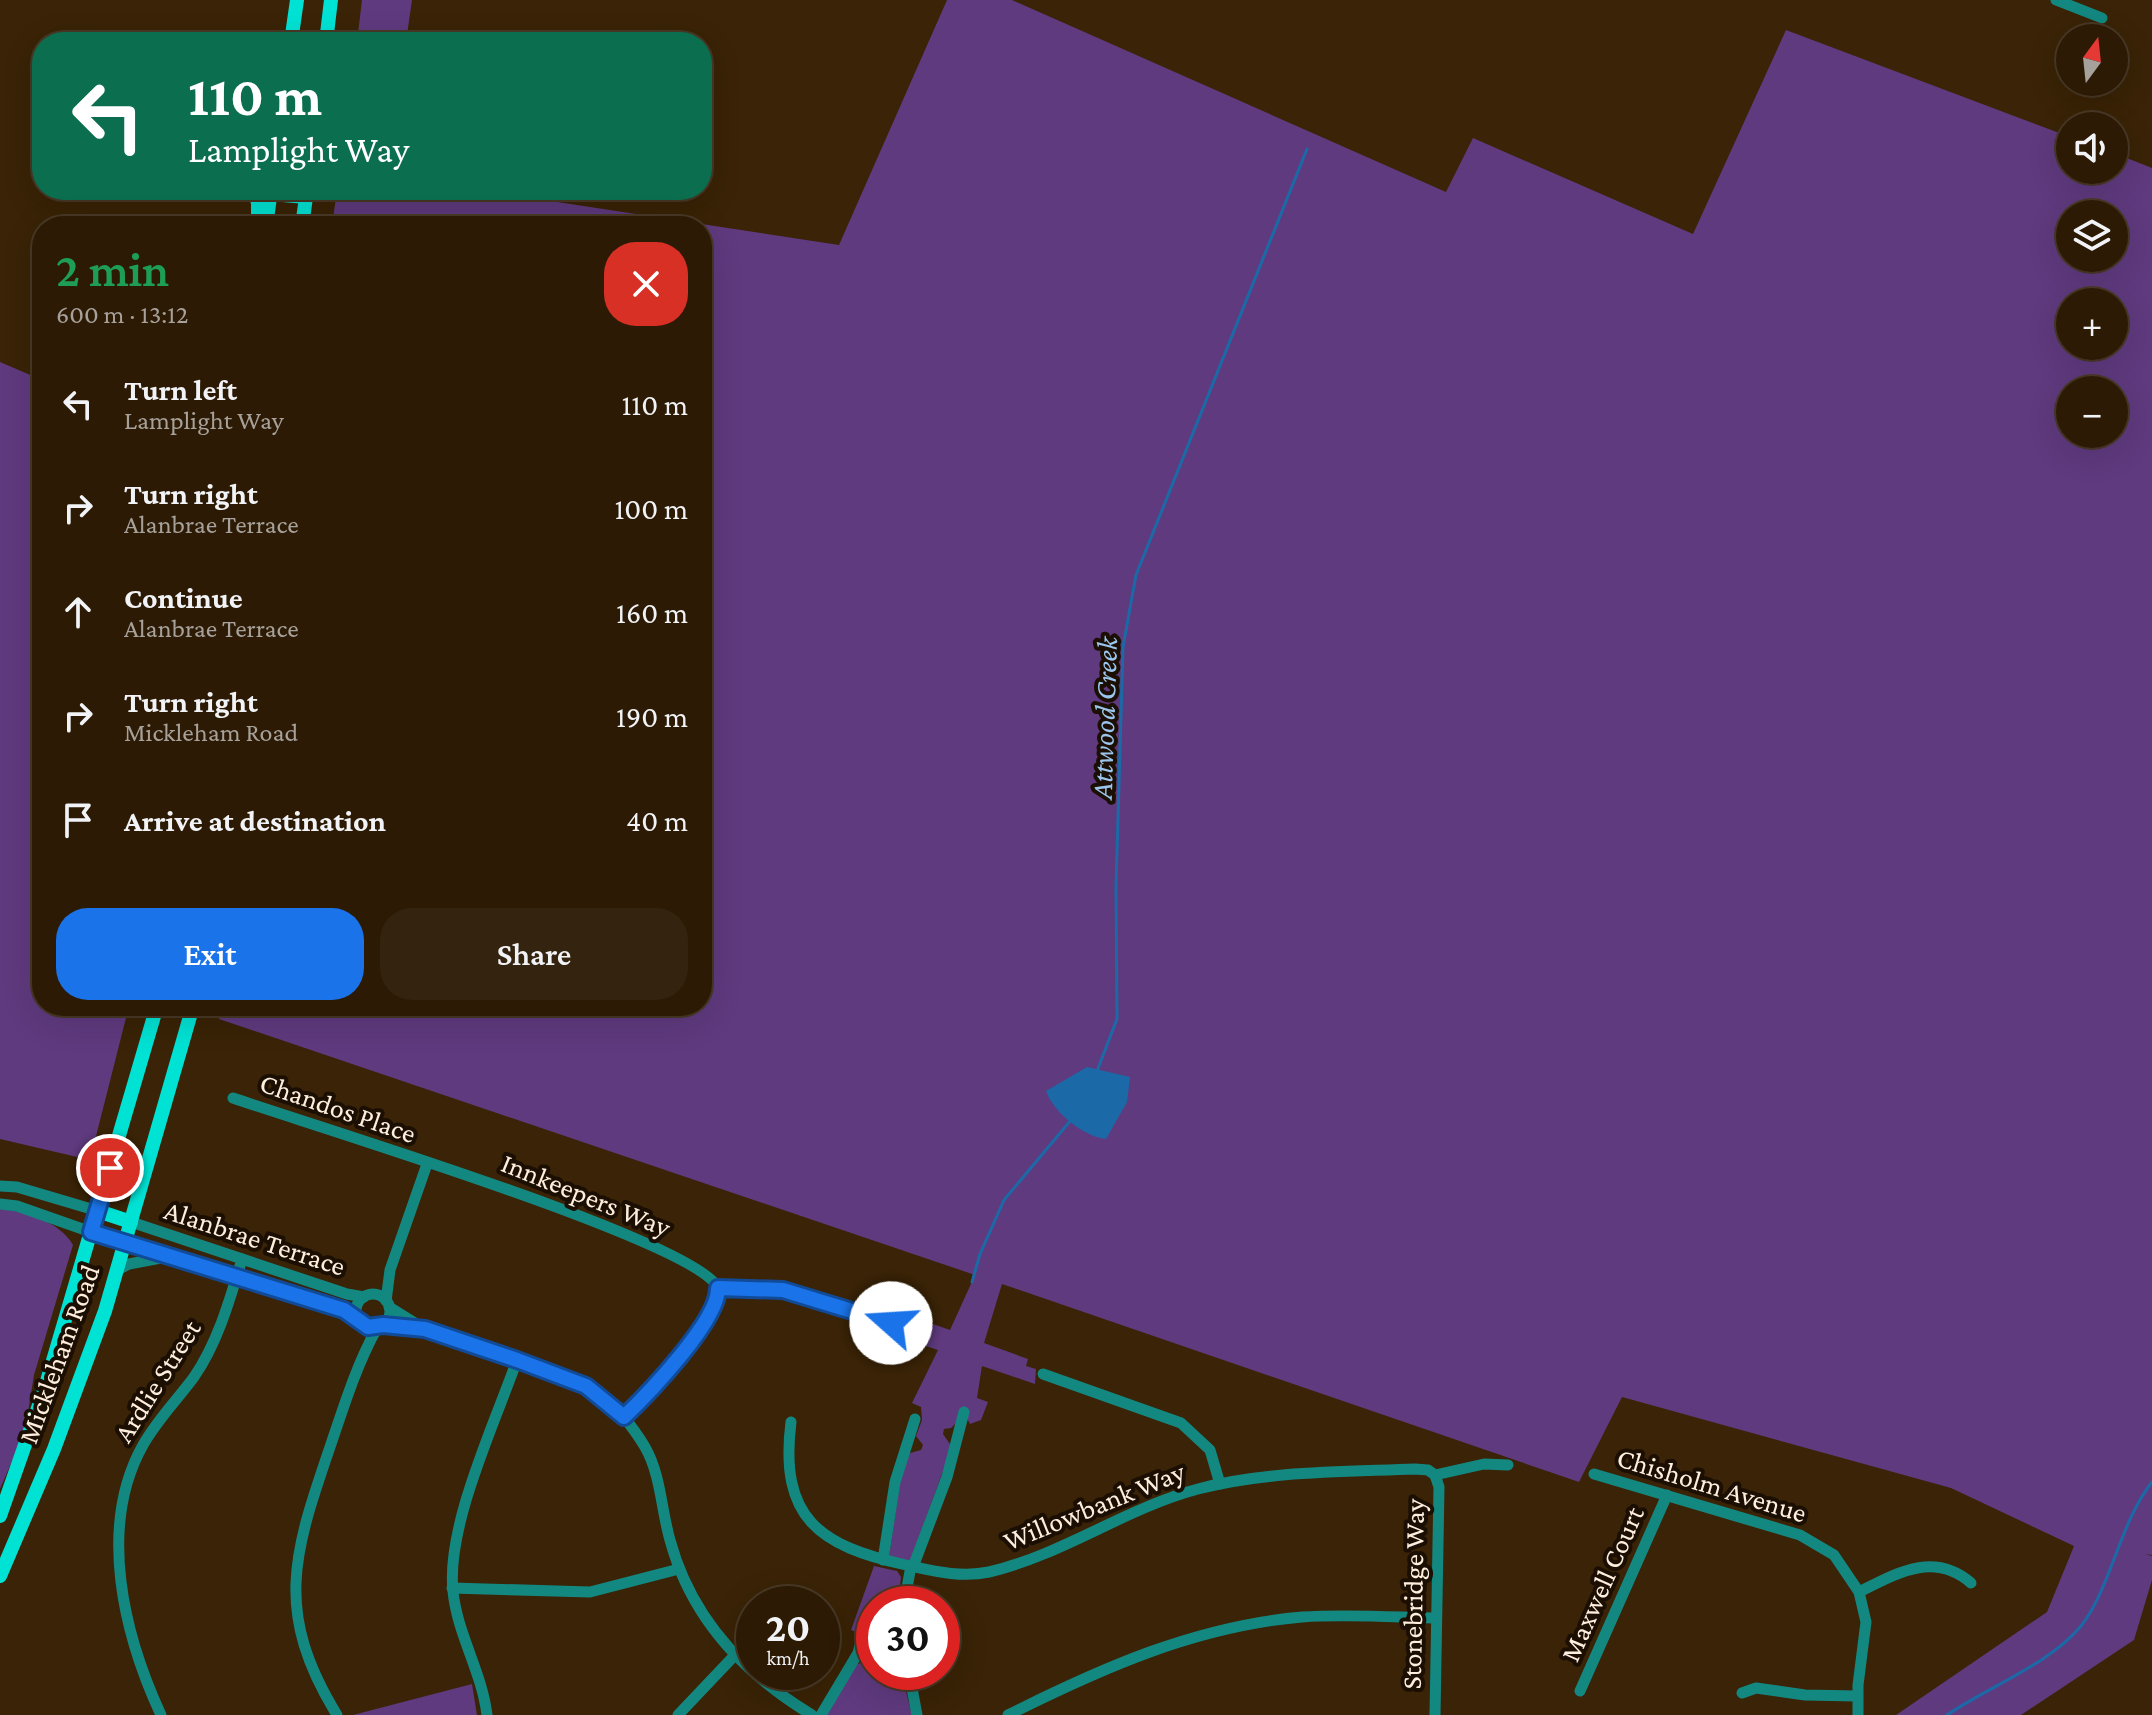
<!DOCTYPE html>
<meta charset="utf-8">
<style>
body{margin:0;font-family:"Crimson Pro",serif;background:#34230e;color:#f1f3f6;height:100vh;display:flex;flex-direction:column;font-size:30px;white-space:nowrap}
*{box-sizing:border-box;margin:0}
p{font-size:26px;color:#a6a19a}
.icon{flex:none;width:44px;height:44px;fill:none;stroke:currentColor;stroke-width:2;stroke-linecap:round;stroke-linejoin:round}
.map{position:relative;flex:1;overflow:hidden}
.drawer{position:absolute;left:32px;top:216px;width:680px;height:800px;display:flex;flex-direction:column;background:#2c1a04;border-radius:32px;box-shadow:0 8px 32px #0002,0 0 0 2px #483826}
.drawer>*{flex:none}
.banner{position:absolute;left:32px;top:32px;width:680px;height:168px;border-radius:32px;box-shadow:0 8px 32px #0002,0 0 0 2px #483826;background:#0b6e4f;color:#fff;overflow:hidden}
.needle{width:52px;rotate:15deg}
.tools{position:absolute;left:2056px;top:24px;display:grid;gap:16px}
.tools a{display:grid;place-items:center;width:72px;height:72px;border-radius:50%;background:#2c1a04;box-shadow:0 8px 32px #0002,0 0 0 2px #483826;font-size:40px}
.speed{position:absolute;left:736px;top:1586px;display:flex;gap:16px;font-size:40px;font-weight:700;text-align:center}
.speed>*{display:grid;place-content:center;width:104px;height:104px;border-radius:50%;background:#2c1a04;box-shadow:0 8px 32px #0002,0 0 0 2px #483826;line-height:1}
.speed small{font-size:20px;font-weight:400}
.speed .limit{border:12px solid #d22;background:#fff;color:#111}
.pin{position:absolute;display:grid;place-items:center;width:68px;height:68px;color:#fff;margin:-34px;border:4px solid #fff;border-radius:50%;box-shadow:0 2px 8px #0007}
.me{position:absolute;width:88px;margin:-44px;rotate:289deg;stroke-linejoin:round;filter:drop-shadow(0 0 6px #0008)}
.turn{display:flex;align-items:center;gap:28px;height:168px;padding:0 24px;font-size:36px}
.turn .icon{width:104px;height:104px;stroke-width:2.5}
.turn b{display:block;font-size:56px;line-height:68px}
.round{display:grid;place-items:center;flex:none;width:84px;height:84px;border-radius:32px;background:#34230e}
.head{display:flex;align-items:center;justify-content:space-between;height:136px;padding:0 24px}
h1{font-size:48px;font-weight:600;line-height:60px;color:#1e9e55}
.button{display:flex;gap:16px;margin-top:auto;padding:16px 24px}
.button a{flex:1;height:92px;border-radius:32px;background:#1a73e8;color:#fff;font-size:32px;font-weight:600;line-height:92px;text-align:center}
.button a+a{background:#34230e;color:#f1f3f6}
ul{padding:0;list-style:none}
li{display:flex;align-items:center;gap:24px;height:104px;padding:0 24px}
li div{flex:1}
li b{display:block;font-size:30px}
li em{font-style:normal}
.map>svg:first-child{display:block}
.green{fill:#5f3a7e;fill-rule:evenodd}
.water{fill:#1b6aa7}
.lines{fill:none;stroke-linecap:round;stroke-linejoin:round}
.stream{stroke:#1b6aa7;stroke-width:3}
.minor{stroke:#138880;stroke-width:11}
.major{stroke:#00e2d4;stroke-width:14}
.route-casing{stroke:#114b97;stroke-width:20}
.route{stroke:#1a73e8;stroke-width:14}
.labels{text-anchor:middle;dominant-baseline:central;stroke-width:8;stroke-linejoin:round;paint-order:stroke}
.street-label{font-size:28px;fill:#feeede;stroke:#1b0e02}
.water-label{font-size:30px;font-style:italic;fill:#9bc5ed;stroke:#1b0e02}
</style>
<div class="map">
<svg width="2152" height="1715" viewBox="0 0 2152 1715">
<rect width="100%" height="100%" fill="#3a2306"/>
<g class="green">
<path d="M362 0H412L406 42H357Z"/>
<path d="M947 0H1012L1446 192 1473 138 1693 234 1786 30 2070 137V170H2114V153L2152 168V1555L2145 1554 2152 1556V1580L2134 1640 2021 1715H1896L2047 1612 2074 1546 1951 1488 1622 1397 1579 1482 1002 1284 984 1343 1028 1359 1026 1366 1036 1369 1035 1384 982 1366 977 1398 988 1402 981 1420 970 1424 965 1414 951 1428 944 1429 943 1434 952 1447 910 1561 889 1557 902 1469 910 1453 921 1450 923 1445 916 1436 922 1420 921 1407 912 1403 938 1350 902 1338 910 1316 950 1330 975 1275 219 1019 222 1006H702V226H332L337 190H478L839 245ZM2070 214H2114V258H2070ZM2070 302H2114V346H2070ZM2070 390H2114V434H2070Z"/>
<path d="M0 362 42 380V1006H129L90 1160 0 1139Z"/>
<path d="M0 1209C25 1211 60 1222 73 1245L34 1375 25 1431 0 1489Z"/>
<path d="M874 1566 897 1571 901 1577 898 1604H874V1672H901L912 1715H827L854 1665 871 1660 873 1655 866 1647V1636L851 1630Z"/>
<path d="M472 1684 477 1715H353Z"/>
</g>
<path class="water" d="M1087 1067 1130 1077 1127 1102 1106 1139C1084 1137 1053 1112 1046 1091Z"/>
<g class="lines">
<g class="stream">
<path d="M1097 1071 1117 1019 1116 886 1123 647 1136 575 1307 149"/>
<path d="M972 1282 980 1254 1004 1200 1071 1120"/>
<path d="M1947 1715C1988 1687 2050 1664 2081 1626 2111 1588 2119 1524 2152 1482"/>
</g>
<g class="minor">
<path d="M2056 0 2102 18"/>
<path d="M233 1098C304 1123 697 1241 718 1288"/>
<path d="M0 1186 17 1187 98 1211"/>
<path d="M0 1204 17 1206 91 1232"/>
<path d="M131 1222 347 1294 364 1297"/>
<path d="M126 1241 357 1317"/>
<path d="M117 1270 129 1264 166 1257"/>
<path d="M718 1288C784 1284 831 1302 891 1323"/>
<circle cx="373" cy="1311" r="17"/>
<path d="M386 1301 390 1270 427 1164"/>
<path d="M389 1307 421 1327"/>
<path d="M383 1325C437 1330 558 1365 601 1396 620 1410 633 1427 645 1447 661 1475 661 1509 670 1540 691 1618 744 1674 812 1715"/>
<path d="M1043 1374 1181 1423 1210 1450 1220 1484"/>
<path d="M624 1417C648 1393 718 1321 718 1288"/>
<path d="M791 1422C779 1518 819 1546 906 1565 934 1571 961 1578 989 1572 1062 1555 1126 1508 1198 1489 1266 1471 1344 1472 1415 1469L1428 1470 1435 1475 1484 1464 1508 1465"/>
<path d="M1594 1474 1800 1535 1834 1555 1859 1592 1866 1622 1858 1685V1715"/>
<path d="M883 1560 895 1482 915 1419"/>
<path d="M913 1567 947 1477 964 1412"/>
<path d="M452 1588 590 1592 679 1569"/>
<path d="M1859 1592C1897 1573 1934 1551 1971 1583"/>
<path d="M904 1604 911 1566"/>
<path d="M909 1672 917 1715"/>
<path d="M1580 1691 1667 1495"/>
<path d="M1742 1693 1756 1688 1805 1695 1857 1696"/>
<path d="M161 1715C124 1635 97 1527 143 1445 157 1420 177 1400 194 1377 218 1342 230 1299 242 1259"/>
<path d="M337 1715C274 1612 293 1555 330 1447 344 1406 356 1366 377 1328"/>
<path d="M487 1715C482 1672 457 1634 453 1591 446 1526 495 1423 517 1360"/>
<path d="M678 1715 734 1656"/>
<path d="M821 1715 858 1653 862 1637"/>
<path d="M1008 1715C1102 1668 1196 1626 1302 1617 1346 1614 1391 1617 1436 1618"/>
<path d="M1435 1715 1439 1487 1435 1475"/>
</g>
<g class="major">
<path d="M291 42 297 0"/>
<path d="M326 42 331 0"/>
<path d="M254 190 258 203V226"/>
<path d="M271 194 306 197"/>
<path d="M266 226 271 190"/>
<path d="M302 226 307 190"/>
<path d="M98 1211 131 1222"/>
<path d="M91 1232 126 1241"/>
<path d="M0 1516 45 1388 157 1006"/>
<path d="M0 1576 54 1449 105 1311 193 1006"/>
</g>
</g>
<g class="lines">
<defs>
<path id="route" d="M110 1168 91 1232 344 1310 368 1327 383 1325 425 1329 517 1360 586 1386 624 1417C648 1394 719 1320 718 1288L783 1290 891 1323"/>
</defs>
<use href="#route" class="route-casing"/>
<use href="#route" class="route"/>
</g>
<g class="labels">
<g class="street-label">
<text transform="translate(338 1108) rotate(19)">Chandos Place</text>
<text transform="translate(586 1195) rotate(22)">Innkeepers Way</text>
<text transform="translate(255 1238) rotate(18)">Alanbrae Terrace</text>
<text transform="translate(59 1354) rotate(-70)">Mickleham Road</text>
<text transform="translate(157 1381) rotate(-58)">Ardlie Street</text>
<text transform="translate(1712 1485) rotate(17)">Chisholm Avenue</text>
<text transform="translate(1094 1506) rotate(-22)">Willowbank Way</text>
<text transform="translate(1602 1584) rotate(-66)">Maxwell Court</text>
<text transform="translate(1413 1594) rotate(-89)">Stonebridge Way</text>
</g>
<g class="water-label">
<text transform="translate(1104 718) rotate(-88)">Attwood Creek</text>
</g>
</g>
</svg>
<div class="tools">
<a><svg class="needle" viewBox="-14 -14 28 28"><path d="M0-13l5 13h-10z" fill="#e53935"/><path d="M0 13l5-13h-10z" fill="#a6a19a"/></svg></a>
<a><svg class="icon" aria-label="sound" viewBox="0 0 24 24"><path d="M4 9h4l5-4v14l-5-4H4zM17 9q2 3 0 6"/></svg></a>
<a><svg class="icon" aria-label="layers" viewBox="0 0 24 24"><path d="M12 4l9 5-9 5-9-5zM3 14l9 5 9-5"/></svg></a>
<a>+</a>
<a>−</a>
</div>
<div class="speed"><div>20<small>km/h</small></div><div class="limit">30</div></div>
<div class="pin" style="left:110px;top:1168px;background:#d93025"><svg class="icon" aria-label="arrive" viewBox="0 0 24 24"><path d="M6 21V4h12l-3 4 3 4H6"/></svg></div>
<svg class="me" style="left:891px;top:1323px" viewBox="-20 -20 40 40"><circle r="19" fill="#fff"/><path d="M0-13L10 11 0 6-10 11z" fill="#1a73e8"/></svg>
<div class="banner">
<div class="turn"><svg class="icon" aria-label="left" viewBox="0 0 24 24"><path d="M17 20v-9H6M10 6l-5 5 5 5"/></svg><div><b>110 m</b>Lamplight Way</div></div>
</div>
<section class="drawer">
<div class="head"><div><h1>2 min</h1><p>600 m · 13:12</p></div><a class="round" style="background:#d93025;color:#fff"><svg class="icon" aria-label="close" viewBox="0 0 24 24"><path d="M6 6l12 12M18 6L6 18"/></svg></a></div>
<ul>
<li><svg class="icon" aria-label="left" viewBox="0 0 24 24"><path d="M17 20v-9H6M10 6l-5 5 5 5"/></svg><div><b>Turn left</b><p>Lamplight Way</p></div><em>110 m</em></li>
<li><svg class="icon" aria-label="right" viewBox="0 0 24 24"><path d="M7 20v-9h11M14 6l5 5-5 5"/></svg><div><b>Turn right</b><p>Alanbrae Terrace</p></div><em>100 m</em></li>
<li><svg class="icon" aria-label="ahead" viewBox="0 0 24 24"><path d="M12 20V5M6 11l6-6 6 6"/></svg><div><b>Continue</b><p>Alanbrae Terrace</p></div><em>160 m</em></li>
<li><svg class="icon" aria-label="right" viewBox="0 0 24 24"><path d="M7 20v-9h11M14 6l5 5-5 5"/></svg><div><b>Turn right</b><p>Mickleham Road</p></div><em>190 m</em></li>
<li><svg class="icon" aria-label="arrive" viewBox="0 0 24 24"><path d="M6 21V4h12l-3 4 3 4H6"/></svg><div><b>Arrive at destination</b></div><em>40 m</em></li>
</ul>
<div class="button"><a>Exit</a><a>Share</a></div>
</section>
</div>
